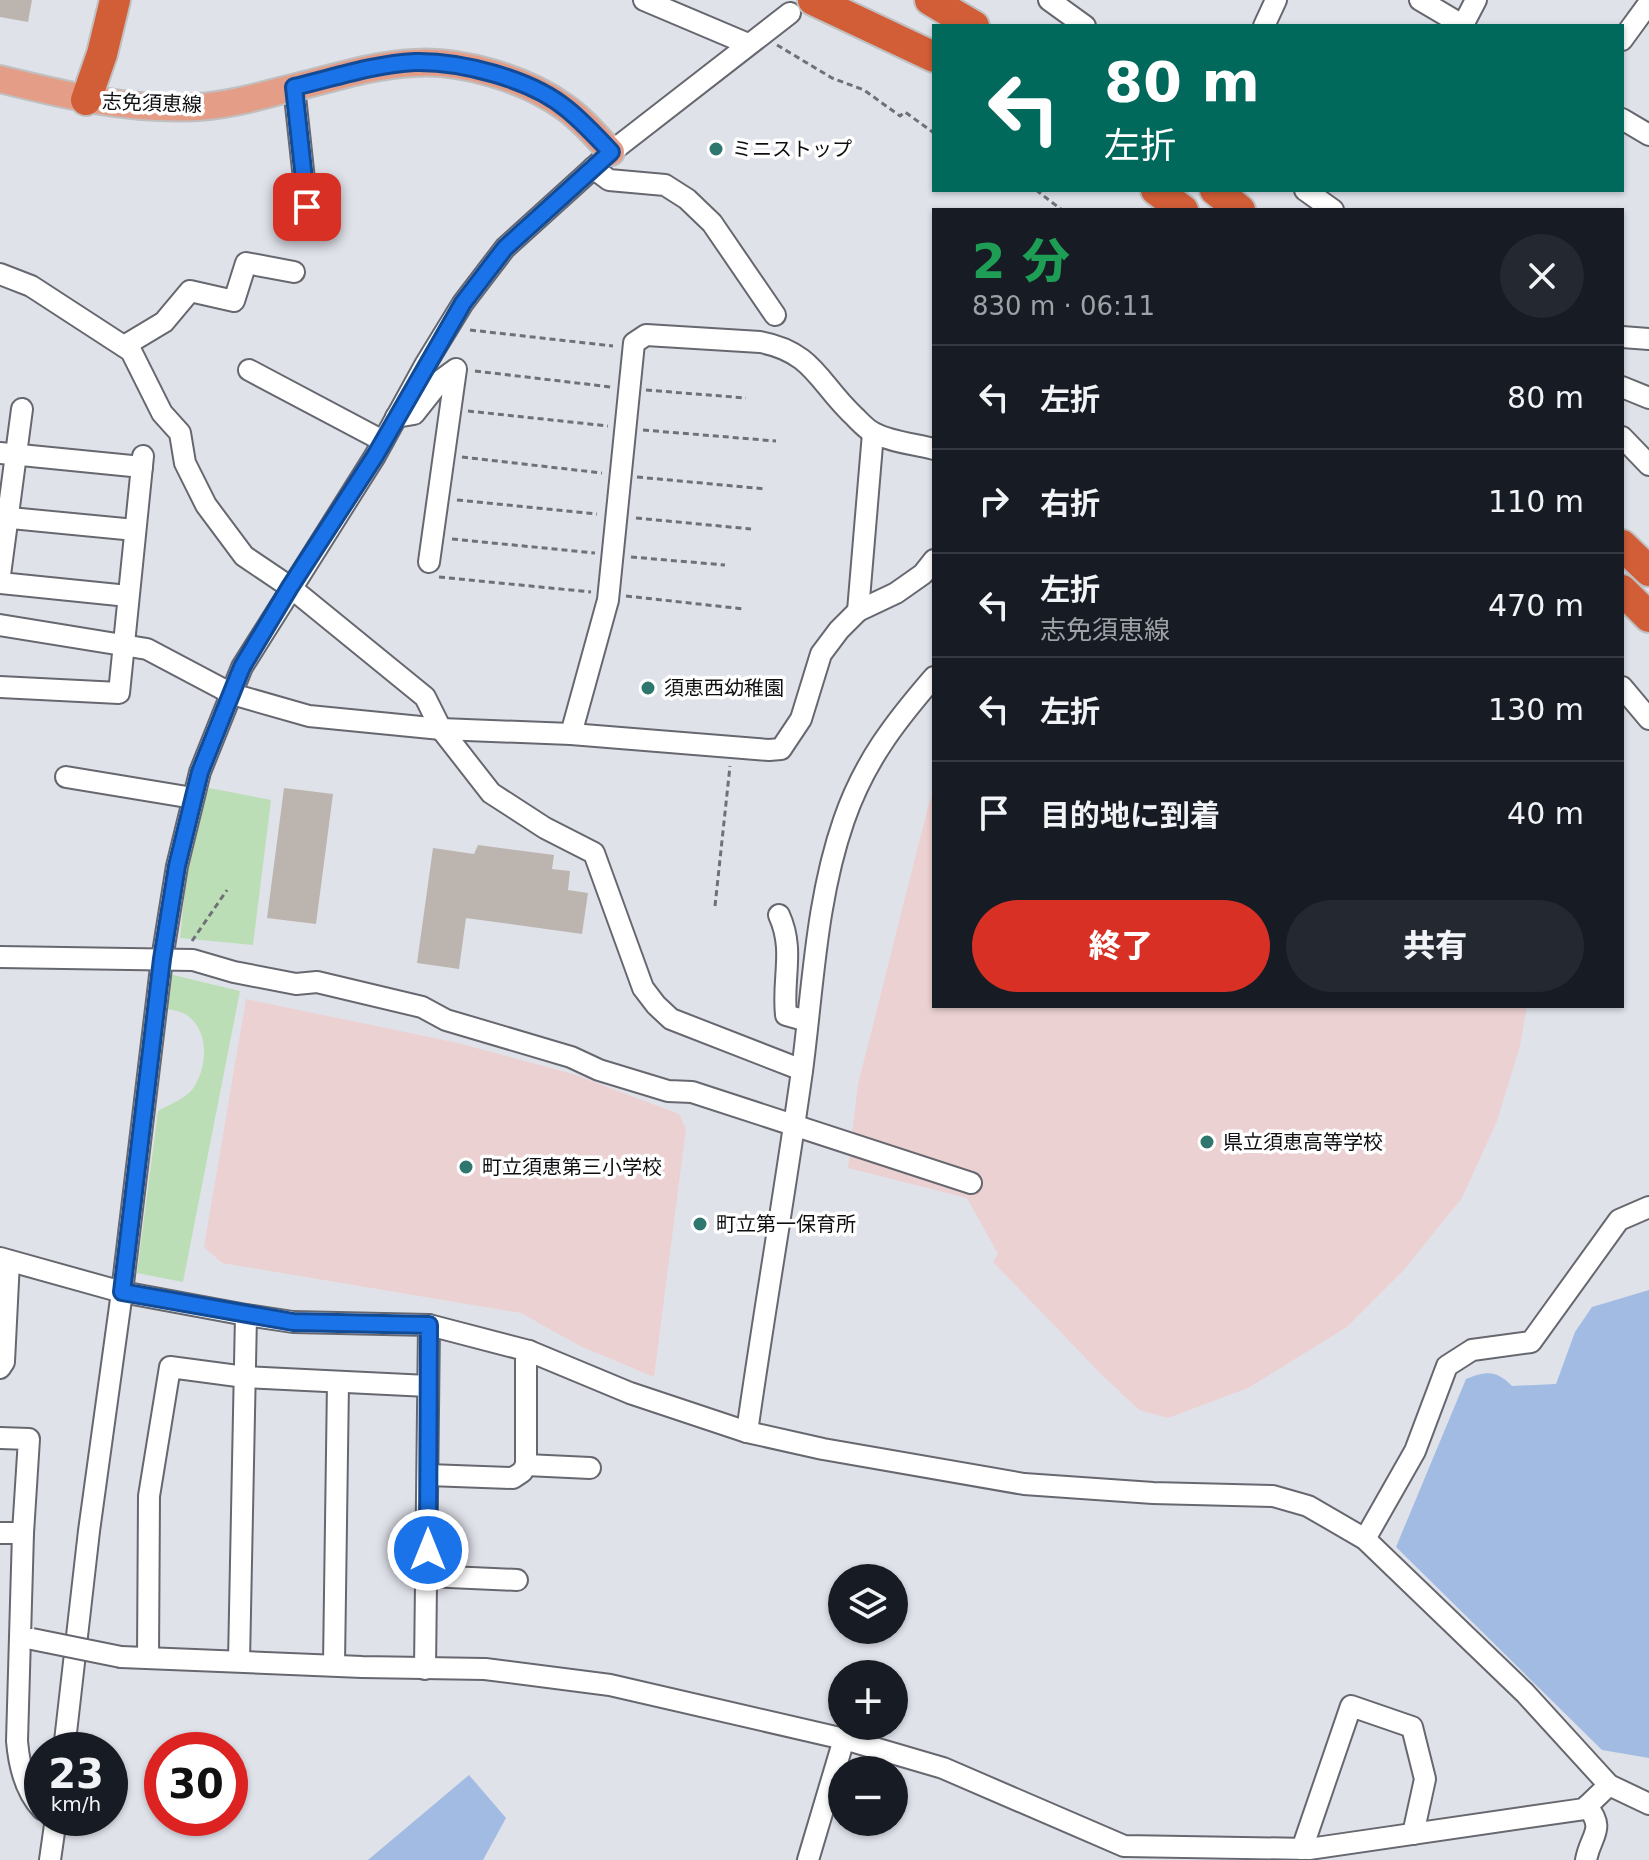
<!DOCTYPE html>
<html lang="ja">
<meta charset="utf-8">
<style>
body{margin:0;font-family:"DejaVu Sans","Noto Sans JP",sans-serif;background:#242831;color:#f1f3f6;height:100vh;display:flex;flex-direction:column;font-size:30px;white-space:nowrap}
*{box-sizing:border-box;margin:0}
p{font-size:26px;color:#9ea1a6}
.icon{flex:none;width:44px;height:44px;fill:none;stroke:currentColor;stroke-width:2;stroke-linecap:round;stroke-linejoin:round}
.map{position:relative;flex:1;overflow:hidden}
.sheet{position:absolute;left:932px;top:208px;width:692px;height:800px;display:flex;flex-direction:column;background:#171b24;border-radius:0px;box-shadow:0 2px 6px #0004}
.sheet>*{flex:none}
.hud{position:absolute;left:932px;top:24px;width:692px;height:168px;border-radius:0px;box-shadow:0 2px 6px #0004;background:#00695c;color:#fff;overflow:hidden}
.controls{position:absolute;left:828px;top:1564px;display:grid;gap:16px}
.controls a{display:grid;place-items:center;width:80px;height:80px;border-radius:50%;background:#171b24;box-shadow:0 2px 6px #0004;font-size:40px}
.speed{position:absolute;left:24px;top:1732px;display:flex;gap:16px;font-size:40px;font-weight:700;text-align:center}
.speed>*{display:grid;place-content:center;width:104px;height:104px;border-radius:50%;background:#171b24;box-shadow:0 2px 6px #0004;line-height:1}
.speed small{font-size:20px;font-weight:400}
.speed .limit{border:12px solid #d22;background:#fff;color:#111}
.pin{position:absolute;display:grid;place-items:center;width:68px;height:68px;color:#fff;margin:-34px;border-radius:16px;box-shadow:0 4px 12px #0006}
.me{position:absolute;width:88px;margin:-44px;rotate:0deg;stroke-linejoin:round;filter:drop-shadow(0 0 6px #0008)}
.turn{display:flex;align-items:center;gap:28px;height:168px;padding:0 40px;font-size:36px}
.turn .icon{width:104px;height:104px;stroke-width:2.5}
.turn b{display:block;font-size:56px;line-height:68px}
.round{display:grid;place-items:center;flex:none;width:84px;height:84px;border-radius:42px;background:#242831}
.headline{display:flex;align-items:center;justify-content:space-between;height:136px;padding:0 40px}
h1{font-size:48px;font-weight:800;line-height:60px;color:#1e9e55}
.primary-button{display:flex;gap:16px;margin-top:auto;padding:16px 40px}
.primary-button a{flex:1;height:92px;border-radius:48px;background:#d93025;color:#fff;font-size:32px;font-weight:800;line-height:92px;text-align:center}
.primary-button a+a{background:#242831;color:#f1f3f6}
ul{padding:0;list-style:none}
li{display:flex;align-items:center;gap:24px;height:104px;padding:0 40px;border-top:2px solid #363941}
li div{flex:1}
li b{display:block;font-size:30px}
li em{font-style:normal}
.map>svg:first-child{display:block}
.education{fill:#ecd1d2}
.green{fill:#bbdeb7}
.water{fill:#a1bbe3}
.building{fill:#bcb5af}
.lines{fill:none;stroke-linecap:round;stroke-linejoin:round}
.minor-casing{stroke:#66676f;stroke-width:24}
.major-casing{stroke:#c0c0c1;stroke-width:30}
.highway-casing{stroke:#c0c0c1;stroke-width:34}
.path{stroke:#707176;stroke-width:3;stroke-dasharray:6 4;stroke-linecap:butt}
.minor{stroke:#fff;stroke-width:20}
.major{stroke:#e49e88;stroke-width:26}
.highway{stroke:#d25e38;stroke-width:30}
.minor-bridge-casing{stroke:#66676f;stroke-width:24;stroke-linecap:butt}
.minor-bridge{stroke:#fff;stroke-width:20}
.route-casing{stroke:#114b97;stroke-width:20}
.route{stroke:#1a73e8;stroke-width:14}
.poi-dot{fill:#2e766e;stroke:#fff;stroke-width:3}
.labels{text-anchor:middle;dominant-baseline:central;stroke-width:7;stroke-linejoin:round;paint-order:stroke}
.street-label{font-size:20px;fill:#0e0e11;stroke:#fff}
.poi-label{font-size:20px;fill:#0e0e11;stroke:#fff;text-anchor:start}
</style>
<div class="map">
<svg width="1649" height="1860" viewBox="0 0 1649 1860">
<rect width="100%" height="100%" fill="#e0e2ea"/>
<g class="education">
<path d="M934 792V1006H1527L1520 1046 1497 1121 1462 1198 1402 1272 1347 1327 1248 1388 1168 1418 1139 1410 1099 1372 993 1262 998 1254 967 1198 848 1168 858 1084 929 803Z"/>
<path d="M246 999 458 1043 573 1074 679 1114 686 1129 654 1377 580 1346 521 1313 222 1263 204 1247Z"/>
</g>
<g class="green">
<path d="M209 788 271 800 253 945 180 938C186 888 187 834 209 788Z"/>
<path d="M169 974 240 991 183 1282 137 1273 158 1111C168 1105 182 1100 190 1092 208 1072 211 1029 185 1014 180 1011 172 1010 167 1009Z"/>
</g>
<g class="water">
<path d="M1649 1290V1758L1602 1750 1396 1547 1466 1379C1487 1371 1496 1370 1512 1386L1556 1384 1575 1332 1592 1307Z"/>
<path d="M469 1775 506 1818 483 1860H368Z"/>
</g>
<g class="building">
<path d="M0 0H32L28 22 0 17Z"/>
<path d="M284 788 333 794 316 924 267 918Z"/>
<path d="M478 845 554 855 552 869 570 871 568 890 588 893 582 934 466 918 459 969 417 963 433 848 474 854Z"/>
</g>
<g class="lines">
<defs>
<g id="minor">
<path d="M644 0 748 44"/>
<path d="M1049 0 1085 26"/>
<path d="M1420 0 1464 26"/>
<path d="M1463 25 1476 0"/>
<path d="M1264 26 1276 0"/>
<path d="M1622 40 1649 3"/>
<path d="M294 87 307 207"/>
<path d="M1622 119 1649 135"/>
<path d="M593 168 609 180 665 185 687 199 712 223 775 315"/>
<path d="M1305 190 1333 210"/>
<path d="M0 274 31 286 131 351 162 413 180 433 185 463 206 505 244 556 290 587 425 697 441 729 491 793 545 828 594 853 643 988 656 1005 671 1019 802 1070"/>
<path d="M1622 337 1649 339"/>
<path d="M124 346 164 322 190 291 234 301 246 263 294 272"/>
<path d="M249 370 383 441"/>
<path d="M1622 387 1649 398"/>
<path d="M396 417 414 414 441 380 456 369 429 562"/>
<path d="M1622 437 1649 465"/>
<path d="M0 453 142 467"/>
<path d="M0 517 135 530"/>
<path d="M0 575 22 409"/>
<path d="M0 583 128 596"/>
<path d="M858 611 873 433"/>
<path d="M0 625 147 649 232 694 309 716 441 729 571 734 769 750 781 749 801 719 821 654 839 630 858 611 896 593 923 574 934 560"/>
<path d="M0 687 119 693 143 456"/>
<path d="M1622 687 1649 719"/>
<path d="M571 734 608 600 634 343 646 335 760 342C814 352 819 384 855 417 860 422 867 430 874 433 891 442 915 444 934 449"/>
<path d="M66 777 193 798"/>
<path d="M779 915C795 950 782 978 786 1015L807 1021"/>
<path d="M0 957 193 960 234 972 296 984 317 982 422 1007 446 1020 571 1057 599 1070 668 1091 692 1092 971 1183"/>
<path d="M0 1258 122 1292 246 1315 293 1322 429 1325 529 1351 630 1393 747 1432 823 1449 1024 1484 1153 1493 1273 1496 1308 1506 1365 1539 1525 1693 1609 1785 1649 1804"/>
<path d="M0 1368 4 1362 9 1261"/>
<path d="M747 1432C764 1312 785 1192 802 1071 813 988 816 900 844 820 864 762 895 722 934 677"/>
<path d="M0 1438 29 1439 23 1533 17 1741C19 1765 25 1791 42 1809"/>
<path d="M526 1465 590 1468"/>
<path d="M428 1475 513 1478 522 1472 526 1465V1360L529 1351"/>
<path d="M0 1533H23"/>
<path d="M1365 1539 1415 1451 1447 1366 1472 1350 1531 1342 1619 1220 1649 1207"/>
<path d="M427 1576 517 1580"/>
<path d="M121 1657 362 1667 485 1669 610 1685 844 1739 943 1768 1124 1846 1309 1849 1584 1809 1609 1785"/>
<path d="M148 1657 149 1496 170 1367 245 1377 428 1386"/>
<path d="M239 1661 246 1315"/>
<path d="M334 1664 338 1382"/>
<path d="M425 1669 429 1325"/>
<path d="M64 1750 89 1531 122 1292 162 959 177 866 200 772 242 667 375 456 425 365 463 303 505 248 611 152 790 13"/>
<path d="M1302 1849 1351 1706 1412 1727 1425 1779 1413 1834"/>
<path d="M50 1860 56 1818"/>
<path d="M808 1860 844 1739"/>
<path d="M1586 1860C1591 1834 1606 1830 1587 1806"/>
</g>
<path id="major" d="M0 79C65 95 130 111 198 107 233 105 266 94 300 86 337 77 374 65 413 63 460 59 525 79 563 106 581 118 596 136 611 152"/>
<g id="highway">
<path d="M813 0 934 57"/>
<path d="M930 0 974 26"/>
<path d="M86 100 102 54 115 0"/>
<path d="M1156 190 1183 210"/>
<path d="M1215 190 1240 210"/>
<path d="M1622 545 1649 571"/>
<path d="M1622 590 1649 617"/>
</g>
</defs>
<use href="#minor" class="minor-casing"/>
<use href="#major" class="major-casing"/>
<use href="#highway" class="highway-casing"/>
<g class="path">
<path d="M777 45 832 78 864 90 900 116 905 112 934 133"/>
<path d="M1036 190 1062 210"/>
<path d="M470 330 613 346"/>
<path d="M475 371 611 387"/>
<path d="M646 390 746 398"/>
<path d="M468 411 608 426"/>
<path d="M643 430 776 441"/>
<path d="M462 457 602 473"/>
<path d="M637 477 766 489"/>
<path d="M457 500 597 514"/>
<path d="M636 518 751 529"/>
<path d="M452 539 595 553"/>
<path d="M631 557 725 565"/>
<path d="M439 577 591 592"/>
<path d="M626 596 744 609"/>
<path d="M715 906 730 766"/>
<path d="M192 941 227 890"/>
</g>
<use href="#minor" class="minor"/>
<use href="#major" class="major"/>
<use href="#highway" class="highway"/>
<defs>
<path id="minor-bridge" d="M32 1639 121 1657"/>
</defs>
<use href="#minor-bridge" class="minor-bridge-casing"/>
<use href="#minor-bridge" class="minor-bridge"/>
</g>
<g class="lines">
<defs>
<path id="route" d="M307 207 294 87C333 78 374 64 415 62 461 61 531 79 567 109 583 122 597 137 611 152L505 248 463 303 375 456 290 587 242 667 200 772 177 866 162 959 122 1292 293 1322 429 1325 428 1550"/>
</defs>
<use href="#route" class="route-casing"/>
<use href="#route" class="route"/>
</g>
<g class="poi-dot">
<circle cx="716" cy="149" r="8"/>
<circle cx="648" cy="688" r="8"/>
<circle cx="1207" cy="1142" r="8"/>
<circle cx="466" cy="1167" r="8"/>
<circle cx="700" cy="1224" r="8"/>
</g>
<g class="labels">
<g class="street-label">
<text transform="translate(152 103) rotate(2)">志免須恵線</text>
</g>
<g class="poi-label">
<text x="732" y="149">ミニストップ</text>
<text x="664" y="688">須恵西幼稚園</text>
<text x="1223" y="1142">県立須恵高等学校</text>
<text x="482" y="1167">町立須恵第三小学校</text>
<text x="716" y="1224">町立第一保育所</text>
</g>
</g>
</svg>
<div class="controls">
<a><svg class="icon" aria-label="layers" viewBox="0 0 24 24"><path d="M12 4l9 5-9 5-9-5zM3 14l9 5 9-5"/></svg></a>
<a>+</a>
<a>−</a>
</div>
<div class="speed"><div>23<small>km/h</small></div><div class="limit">30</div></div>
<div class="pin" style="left:307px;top:207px;background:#d93025"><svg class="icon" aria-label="arrive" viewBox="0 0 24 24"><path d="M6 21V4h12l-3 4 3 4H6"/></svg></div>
<svg class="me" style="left:428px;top:1550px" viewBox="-20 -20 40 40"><circle r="17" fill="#1a73e8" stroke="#fff" stroke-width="3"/><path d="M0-11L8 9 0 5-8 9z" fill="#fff"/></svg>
<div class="hud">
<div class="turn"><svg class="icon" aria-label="left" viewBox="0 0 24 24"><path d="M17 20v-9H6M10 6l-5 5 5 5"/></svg><div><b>80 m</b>左折</div></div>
</div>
<section class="sheet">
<div class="headline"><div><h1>2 分</h1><p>830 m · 06:11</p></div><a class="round"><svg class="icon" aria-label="close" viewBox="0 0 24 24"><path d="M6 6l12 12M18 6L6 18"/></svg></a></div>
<ul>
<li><svg class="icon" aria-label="left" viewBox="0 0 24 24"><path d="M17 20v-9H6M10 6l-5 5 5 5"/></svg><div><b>左折</b></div><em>80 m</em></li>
<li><svg class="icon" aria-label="right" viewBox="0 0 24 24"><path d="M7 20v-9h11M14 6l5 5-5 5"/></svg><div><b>右折</b></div><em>110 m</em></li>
<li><svg class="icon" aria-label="left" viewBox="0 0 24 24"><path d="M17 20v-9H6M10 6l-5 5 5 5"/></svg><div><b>左折</b><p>志免須恵線</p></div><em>470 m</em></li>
<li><svg class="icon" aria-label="left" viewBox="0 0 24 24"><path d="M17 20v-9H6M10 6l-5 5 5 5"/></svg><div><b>左折</b></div><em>130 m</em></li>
<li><svg class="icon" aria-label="arrive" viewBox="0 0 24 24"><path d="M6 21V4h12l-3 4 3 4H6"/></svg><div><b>目的地に到着</b></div><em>40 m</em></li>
</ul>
<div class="primary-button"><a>終了</a><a>共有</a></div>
</section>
</div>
